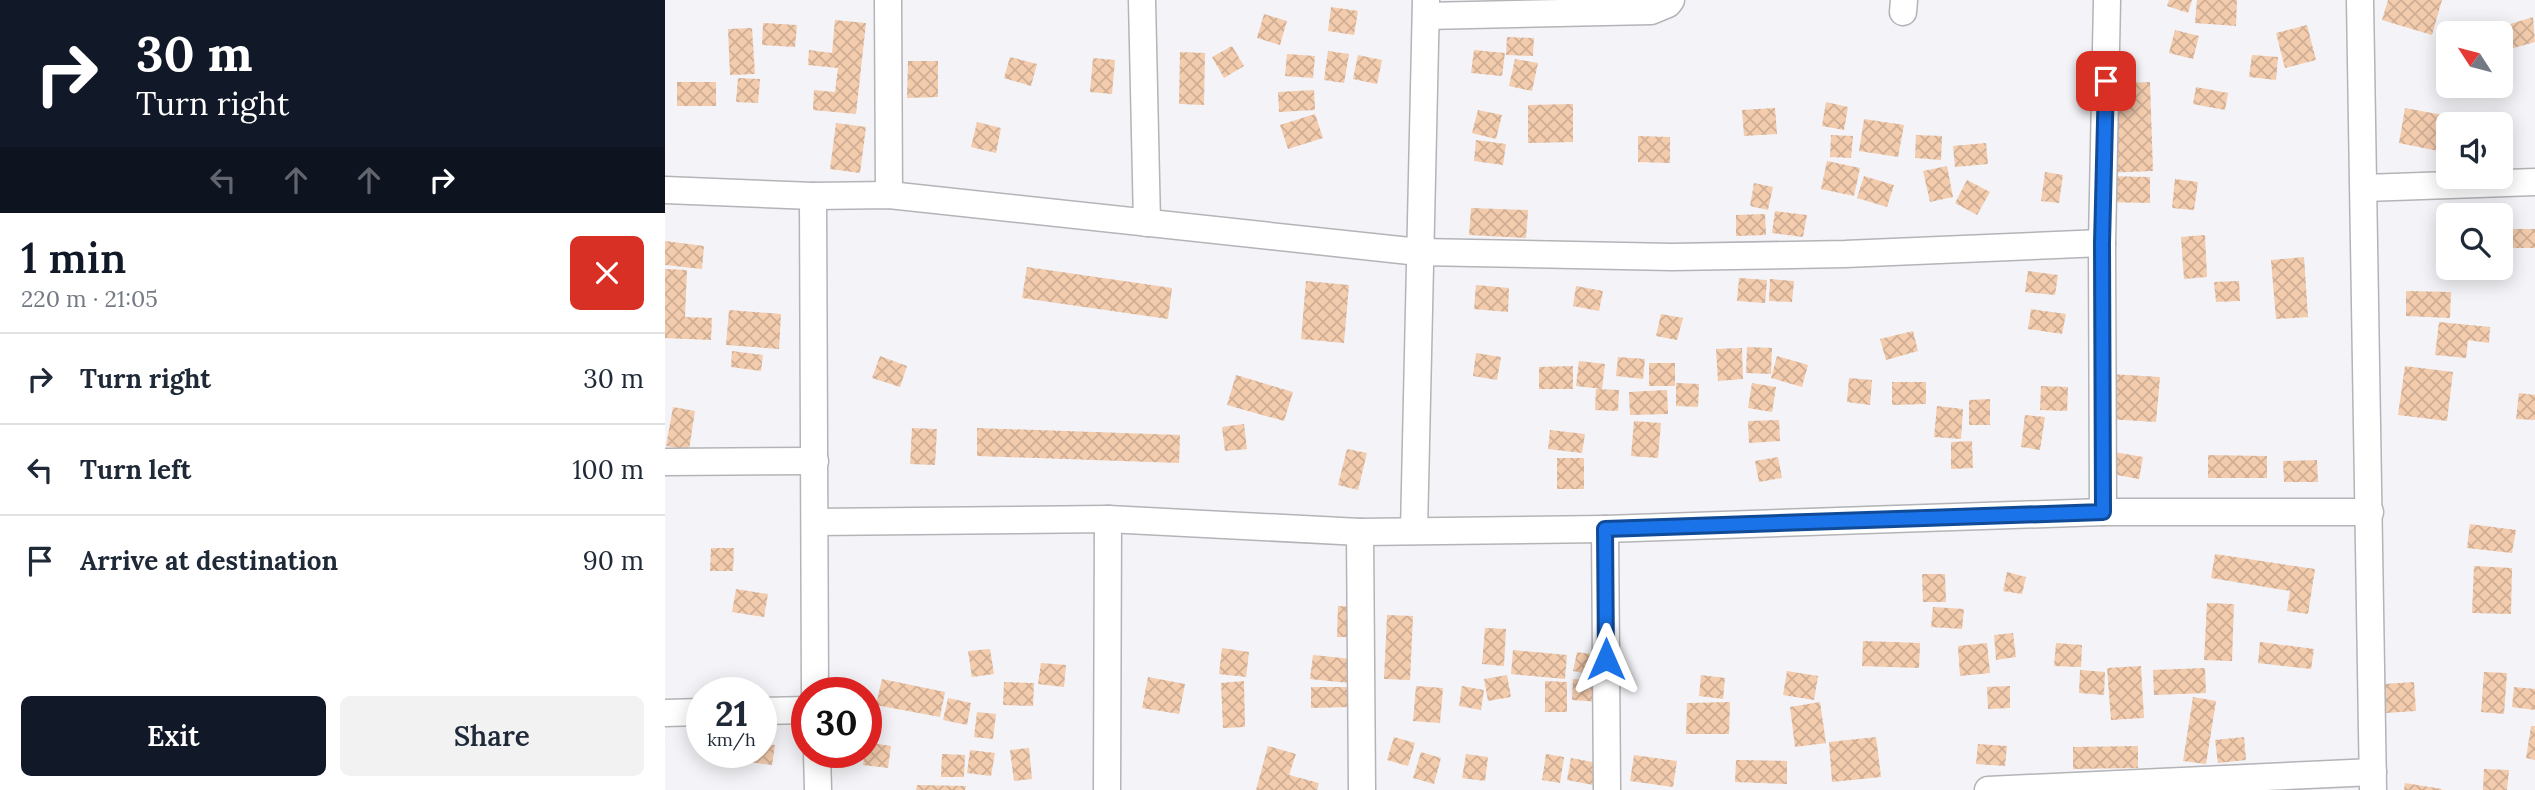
<!DOCTYPE html>
<meta charset="utf-8">
<style>
body{margin:0;font-family:Lora,serif;background:#f2f2f3;color:#1f2937;height:100vh;display:flex;flex-direction:column;font-size:26px;white-space:nowrap}
*{box-sizing:border-box;margin:0}
p{font-size:23px;color:#747a83}
.icon{flex:none;width:38px;height:38px;fill:none;stroke:currentColor;stroke-width:2;stroke-linecap:round;stroke-linejoin:round}
.map{position:relative;flex:1;overflow:hidden}
.panel{display:flex;flex-direction:column;background:#fff;width:665px}
.panel>*{flex:none}
.guide{background:#111827;color:#fff;overflow:hidden}
.needle{width:46px;rotate:306deg}
.fabs{position:absolute;left:1771px;top:21px;display:grid;gap:14px}
.fabs a{display:grid;place-items:center;width:77px;height:77px;border-radius:10px;background:#fff;box-shadow:0 4px 18px #0003;font-size:35px}
.speed{position:absolute;left:21px;top:677px;display:flex;gap:14px;font-size:35px;font-weight:700;text-align:center}
.speed>*{display:grid;place-content:center;width:91px;height:91px;border-radius:50%;background:#fff;box-shadow:0 4px 18px #0003;line-height:1}
.speed small{font-size:18px;font-weight:400}
.speed .limit{border:10px solid #d22;background:#fff;color:#111}
.pin{position:absolute;display:grid;place-items:center;width:60px;height:60px;color:#fff;margin:-30px;border-radius:14px;box-shadow:0 4px 10px #0006}
.me{position:absolute;width:77px;margin:-38px;rotate:0deg;stroke-linejoin:round;filter:drop-shadow(0 0 5px #0008)}
.turn{display:flex;align-items:center;gap:24px;height:147px;padding:0 21px;font-size:32px}
.turn .icon{width:91px;height:91px;stroke-width:2.5}
.turn b{display:block;font-size:49px;line-height:60px}
.lanes{display:flex;align-items:center;height:66px;padding:0 21px;background:#0003;justify-content:center;gap:35px;direction:ltr}
.lanes .off{opacity:.35}
.round{display:grid;place-items:center;flex:none;width:74px;height:74px;border-radius:10px;background:#f2f2f3}
.headline{display:flex;align-items:center;justify-content:space-between;height:119px;padding:0 21px}
h1{font-size:42px;font-weight:600;line-height:52px;color:#111827}
.action{display:flex;gap:14px;margin-top:auto;padding:14px 21px}
.action a{flex:1;height:80px;border-radius:10px;background:#111827;color:#fff;font-size:28px;font-weight:600;line-height:80px;text-align:center}
.action a+a{background:#f2f2f3;color:#1f2937}
ul{padding:0;list-style:none}
li{display:flex;align-items:center;gap:21px;height:91px;padding:0 21px;border-top:2px solid #e0e1e3}
li div{flex:1}
li b{display:block;font-size:26px}
li em{font-style:normal}
main{display:flex;flex:1;min-height:0}
.map>svg:first-child{display:block}
.building{fill:url(#building-cross-hatch)}
.lines{fill:none;stroke-linecap:round;stroke-linejoin:round}
.street-casing{stroke:#b4b4b8;stroke-width:29}
.street{stroke:#fff;stroke-width:26}
.route-casing{stroke:#114b97;stroke-width:18}
.route{stroke:#1a73e8;stroke-width:12}
</style>
<main>
<section class="panel">
<div class="guide">
<div class="turn"><svg class="icon" aria-label="right" viewBox="0 0 24 24"><path d="M7 20v-9h11M14 6l5 5-5 5"/></svg><div><b>30 m</b>Turn right</div></div>
<div class="lanes"><svg class="icon off" aria-label="left" viewBox="0 0 24 24"><path d="M17 20v-9H6M10 6l-5 5 5 5"/></svg><svg class="icon off" aria-label="ahead" viewBox="0 0 24 24"><path d="M12 20V5M6 11l6-6 6 6"/></svg><svg class="icon off" aria-label="ahead" viewBox="0 0 24 24"><path d="M12 20V5M6 11l6-6 6 6"/></svg><svg class="icon" aria-label="right" viewBox="0 0 24 24"><path d="M7 20v-9h11M14 6l5 5-5 5"/></svg></div>
</div>
<div class="headline"><div><h1>1 min</h1><p>220 m · 21:05</p></div><a class="round" style="background:#d93025;color:#fff"><svg class="icon" aria-label="close" viewBox="0 0 24 24"><path d="M6 6l12 12M18 6L6 18"/></svg></a></div>
<ul>
<li><svg class="icon" aria-label="right" viewBox="0 0 24 24"><path d="M7 20v-9h11M14 6l5 5-5 5"/></svg><div><b>Turn right</b></div><em>30 m</em></li>
<li><svg class="icon" aria-label="left" viewBox="0 0 24 24"><path d="M17 20v-9H6M10 6l-5 5 5 5"/></svg><div><b>Turn left</b></div><em>100 m</em></li>
<li><svg class="icon" aria-label="arrive" viewBox="0 0 24 24"><path d="M6 21V4h12l-3 4 3 4H6"/></svg><div><b>Arrive at destination</b></div><em>90 m</em></li>
</ul>
<div class="action"><a>Exit</a><a>Share</a></div>
</section>
<div class="map">
<svg width="1870" height="790" viewBox="0 0 1870 790">
<defs>
<pattern id="building-cross-hatch" width="8" height="8" patternUnits="userSpaceOnUse" patternTransform="scale(1.75)"><rect width="8" height="8" fill="#f3cbad"/><path d="M0 0l8 8M0 8l8-8" fill="none" stroke="#d0ae94"/></pattern>
</defs>
<rect width="100%" height="100%" fill="#f4f4f8"/>
<g class="building">
<path d="M1504 0H1527L1523 13 1502 6Z"/>
<path d="M1532 0H1572L1571 26 1530 23Z"/>
<path d="M1723 0H1777L1767 35 1717 20Z"/>
<path d="M666 7 693 11 689 35 663 31Z"/>
<path d="M599 14 622 21 615 45 592 38Z"/>
<path d="M1868 17 1870 42 1845 49 1839 26Z"/>
<path d="M170 20 201 23 191 114 148 110 149 90 170 92 173 68 143 65 144 50 167 53Z"/>
<path d="M98 23 132 25 130 47 97 45Z"/>
<path d="M1642 25 1651 60 1620 68 1611 33Z"/>
<path d="M87 28 90 74 65 75 63 29Z"/>
<path d="M1510 30 1534 36 1528 59 1504 53Z"/>
<path d="M842 37 869 38 868 56 841 55Z"/>
<path d="M567 46 579 66 559 78 547 57Z"/>
<path d="M809 50 840 53 837 76 806 73Z"/>
<path d="M663 51 684 54 679 83 659 80Z"/>
<path d="M515 52 540 53 539 105 514 104Z"/>
<path d="M622 54 650 56 648 78 620 76Z"/>
<path d="M693 55 717 60 712 84 688 79Z"/>
<path d="M1587 55 1613 57 1611 80 1584 77Z"/>
<path d="M345 57 372 64 366 86 339 78Z"/>
<path d="M428 58 450 60 447 94 425 92Z"/>
<path d="M850 59 873 63 867 91 844 86Z"/>
<path d="M243 61H273V97L242 98Z"/>
<path d="M73 78 95 79 93 103 71 102Z"/>
<rect x="12" y="82" width="39" height="24"/>
<path d="M1485 82 1488 171 1438 173 1435 84Z"/>
<path d="M1531 87 1563 93 1560 110 1528 104Z"/>
<path d="M649 90 650 110 614 112 613 92Z"/>
<path d="M1161 102 1183 107 1179 130 1157 126Z"/>
<path d="M908 104V142L863 143V105Z"/>
<path d="M1110 108 1112 134 1079 136 1077 110Z"/>
<path d="M1740 108 1821 123V124H1783V153L1734 143Z"/>
<path d="M813 110 837 115 831 139 807 133Z"/>
<path d="M650 114 658 138 623 149 615 125Z"/>
<path d="M1199 119 1239 125 1233 157 1194 151Z"/>
<path d="M312 122 336 128 331 153 306 147Z"/>
<path d="M171 123 201 127 195 173 165 169Z"/>
<path d="M1166 135 1188 136 1186 158 1165 157Z"/>
<path d="M1251 135 1277 136 1276 160 1250 158Z"/>
<path d="M973 136 1005 137V163L973 162Z"/>
<path d="M811 140 841 144 838 165 809 161Z"/>
<path d="M1321 143 1323 164 1290 167 1288 146Z"/>
<path d="M1162 161 1195 168 1189 196 1156 189Z"/>
<path d="M1282 166 1288 197 1265 202 1258 171Z"/>
<path d="M1380 172 1398 175 1394 203 1376 201Z"/>
<path d="M1199 176 1229 185 1222 207 1192 198Z"/>
<path d="M1438 176 1485 177V203L1438 202Z"/>
<path d="M1510 179 1533 182 1529 210 1507 208Z"/>
<path d="M1302 180 1325 192 1312 215 1290 203Z"/>
<path d="M1089 183 1108 187 1103 210 1085 206Z"/>
<path d="M806 208 863 210 861 238 804 235Z"/>
<path d="M1110 211 1142 215 1138 237 1107 233Z"/>
<path d="M1100 214 1101 235 1071 236V215Z"/>
<rect x="1837" y="229" width="33" height="19"/>
<path d="M1540 235 1542 277 1519 279 1516 237Z"/>
<path d="M0 241 39 246 37 269 0 265Z"/>
<path d="M1639 257 1643 317 1611 319 1606 260Z"/>
<path d="M362 267 507 288 503 319 357 298Z"/>
<path d="M0 269 22 270 20 317 47 318 46 340 0 338Z"/>
<path d="M1363 271 1393 275 1390 295 1360 292Z"/>
<path d="M1074 278 1102 280 1100 303 1072 301Z"/>
<path d="M1105 279 1129 281 1127 302 1104 301Z"/>
<path d="M641 281 684 285 679 343 636 339Z"/>
<path d="M1574 281 1575 301 1551 302 1549 282Z"/>
<path d="M811 285 844 288 843 312 809 309Z"/>
<path d="M911 286 938 291 934 311 908 306Z"/>
<path d="M1741 291 1786 292 1785 318 1741 316Z"/>
<path d="M1366 309 1401 314 1397 334 1363 329Z"/>
<path d="M64 310 116 314 114 349 61 345Z"/>
<path d="M996 314 1018 318 1012 340 991 336Z"/>
<path d="M1774 322 1825 327 1824 343 1803 340 1801 358 1770 355Z"/>
<path d="M1248 331 1253 351 1221 360 1215 339Z"/>
<path d="M1082 347 1107 348 1106 374 1081 373Z"/>
<path d="M1077 348 1078 379 1053 381 1051 349Z"/>
<path d="M67 351 98 355 96 371 66 367Z"/>
<path d="M811 353 836 357 832 380 808 376Z"/>
<path d="M215 356 242 366 235 387 207 378Z"/>
<path d="M1112 356 1143 365 1137 387 1106 378Z"/>
<path d="M953 357 980 359 978 379 951 376Z"/>
<path d="M914 361 940 364 937 389 911 386Z"/>
<rect x="984" y="363" width="26" height="23"/>
<path d="M908 366V389H874V367Z"/>
<path d="M1740 366 1788 372 1782 421 1733 415Z"/>
<path d="M1445 374 1495 377 1491 422 1442 419Z"/>
<path d="M571 375 628 392 619 421 562 405Z"/>
<path d="M1184 378 1207 380 1205 405 1182 402Z"/>
<path d="M1227 382H1261V404L1227 405Z"/>
<path d="M1011 383 1034 384 1033 407 1011 406Z"/>
<path d="M1087 383 1111 387 1107 412 1083 408Z"/>
<path d="M1376 386 1403 387 1402 411 1375 410Z"/>
<path d="M931 389 954 390 953 411 930 410Z"/>
<path d="M1002 390 1003 414 965 415 964 392Z"/>
<path d="M1854 393 1870 395V420L1851 419Z"/>
<path d="M1325 399V425H1304V400Z"/>
<path d="M1272 406 1298 409 1296 439 1269 437Z"/>
<path d="M8 407 30 411 24 450 1 446Z"/>
<path d="M1360 415 1380 417 1375 450 1356 447Z"/>
<path d="M1114 420 1115 441 1084 443 1083 421Z"/>
<path d="M969 421 996 423 993 458 966 456Z"/>
<path d="M579 424 582 449 560 451 557 427Z"/>
<path d="M247 428 272 429 270 465 245 464Z"/>
<path d="M312 428 515 435 514 463 312 456Z"/>
<path d="M885 430 920 434 917 453 883 449Z"/>
<path d="M1307 441 1308 468 1286 469V442Z"/>
<path d="M682 449 702 453 693 490 673 485Z"/>
<path d="M1449 452 1478 457 1474 479 1446 474Z"/>
<path d="M1543 455 1602 456V478H1543Z"/>
<path d="M1113 457 1117 478 1094 482 1090 461Z"/>
<rect x="892" y="458" width="27" height="31"/>
<path d="M1652 460 1653 482H1619L1618 461Z"/>
<path d="M1805 524 1851 530 1847 553 1802 548Z"/>
<path d="M46 548H69L68 571H45Z"/>
<path d="M1550 554 1650 569 1643 614 1622 611 1625 591 1546 578Z"/>
<path d="M1809 566 1847 568 1846 614 1807 613Z"/>
<path d="M1342 572 1361 577 1357 594 1338 591Z"/>
<path d="M1257 574H1280L1281 602H1258Z"/>
<path d="M71 589 103 594 99 617 67 612Z"/>
<path d="M1542 603 1569 604 1567 661 1539 660Z"/>
<path d="M673 606 694 607 692 637H672Z"/>
<path d="M1268 607 1299 609 1297 629 1266 627Z"/>
<path d="M722 615 748 616 745 680 719 679Z"/>
<path d="M820 628 841 629 839 666 817 664Z"/>
<path d="M1348 633 1351 657 1331 660 1329 635Z"/>
<path d="M1198 641 1255 643 1254 668 1197 666Z"/>
<path d="M1595 642 1649 649 1646 669 1593 663Z"/>
<path d="M1322 643 1325 673 1295 676 1293 646Z"/>
<path d="M1391 643 1417 645 1416 667 1389 666Z"/>
<path d="M557 648 584 652 581 677 554 674Z"/>
<path d="M325 649 329 674 307 677 303 651Z"/>
<path d="M848 650 902 655 900 679 846 674Z"/>
<path d="M912 652 937 656 933 676 908 671Z"/>
<path d="M648 655 687 659 684 683 645 679Z"/>
<path d="M376 663 401 665 399 687 373 684Z"/>
<path d="M1476 666 1479 718 1446 720 1442 668Z"/>
<path d="M1540 668 1541 693 1489 695 1488 670Z"/>
<path d="M1415 670 1440 672 1439 695 1414 693Z"/>
<path d="M1122 671 1153 676 1149 700 1118 695Z"/>
<path d="M1819 672 1842 673 1839 714 1816 712Z"/>
<path d="M842 675 846 697 823 701 819 679Z"/>
<path d="M1036 675 1060 678 1058 699 1034 696Z"/>
<path d="M483 677 520 684 514 714 477 708Z"/>
<path d="M217 679 280 692 275 717 211 705Z"/>
<path d="M908 679 937 681 936 702 907 700Z"/>
<path d="M579 681 580 727 558 728 556 683Z"/>
<path d="M880 681 902 682V712H880Z"/>
<path d="M339 682 369 683 368 706 338 705Z"/>
<path d="M1749 682 1751 711 1721 713 1719 684Z"/>
<path d="M751 686 778 688 775 723 748 721Z"/>
<path d="M797 686 819 690 816 710 794 706Z"/>
<path d="M1345 686V708L1323 709 1322 687Z"/>
<path d="M646 687H686V707L646 708Z"/>
<path d="M1849 687 1870 689V710L1847 707Z"/>
<path d="M1528 697 1551 701 1541 764 1518 761Z"/>
<path d="M283 698 306 703 302 725 278 720Z"/>
<path d="M1065 702 1064 734H1021L1022 703Z"/>
<path d="M1155 702 1161 743 1130 747 1125 707Z"/>
<path d="M312 712 331 714 328 739 309 737Z"/>
<path d="M1866 726H1870V760L1861 758Z"/>
<path d="M729 737 750 743 743 766 722 760Z"/>
<path d="M1211 737 1216 777 1167 782 1164 742Z"/>
<path d="M1579 737 1581 760 1553 763 1550 740Z"/>
<path d="M201 742 226 746 223 768 198 765Z"/>
<path d="M96 744 110 745 107 765 77 761 79 752H96Z"/>
<path d="M1313 744 1342 746 1340 766 1311 764Z"/>
<path d="M603 746 631 754 624 775 654 783 652 790H591Z"/>
<path d="M1473 746V768L1408 769V747Z"/>
<path d="M364 748 367 779 349 781 345 750Z"/>
<path d="M305 750 330 753 326 776 302 773Z"/>
<path d="M756 752 776 758 769 784 748 778Z"/>
<path d="M277 754 300 755 299 777H276Z"/>
<path d="M801 754 823 757 820 781 797 778Z"/>
<path d="M881 754 899 757 895 783 877 780Z"/>
<path d="M969 755 1012 761 1008 787 965 781Z"/>
<path d="M906 758 933 763 928 785 902 780Z"/>
<path d="M1071 760 1122 761V784L1070 782Z"/>
<path d="M1819 769 1844 770 1842 790H1818Z"/>
<path d="M1740 783 1777 789 1776 790H1739Z"/>
<path d="M252 785 301 786 300 790H251Z"/>
</g>
<g class="lines">
<defs>
<g id="street">
<path d="M223 0 224 195"/>
<path d="M477 0 482 223"/>
<path d="M1695 0 1708 790"/>
<path d="M1238 12 1239 0"/>
<path d="M761 16 986 11 1003 4 1006 0"/>
<path d="M1700 188 1870 182"/>
<path d="M0 190 148 196 224 195 754 252 1007 257 1180 254 1437 243"/>
<path d="M148 196 150 693"/>
<path d="M0 462 150 461"/>
<path d="M1438 512 1437 243 1442 0"/>
<path d="M150 522 443 519 695 532 940 529 1438 512H1705"/>
<path d="M940 529 942 790"/>
<path d="M749 531 761 0"/>
<path d="M695 532 697 790"/>
<path d="M96 711 142 710"/>
<path d="M0 713 37 712"/>
<path d="M152 752 153 790"/>
<path d="M442 790 443 519"/>
<path d="M1323 790 1708 772"/>
</g>
</defs>
<use href="#street" class="street-casing"/>
<use href="#street" class="street"/>
</g>
<g class="lines">
<defs>
<path id="route" d="M941 659 940 529 1438 512 1437 243 1441 81"/>
</defs>
<use href="#route" class="route-casing"/>
<use href="#route" class="route"/>
</g>
</svg>
<div class="fabs">
<a><svg class="needle" viewBox="-14 -14 28 28"><path d="M0-13l5 13h-10z" fill="#e53935"/><path d="M0 13l5-13h-10z" fill="#747a83"/></svg></a>
<a><svg class="icon" aria-label="sound" viewBox="0 0 24 24"><path d="M4 9h4l5-4v14l-5-4H4zM17 9q2 3 0 6"/></svg></a>
<a><svg class="icon" aria-label="search" viewBox="0 0 24 24"><circle cx="10" cy="10" r="6"/><path d="M15 15l6 6"/></svg></a>
</div>
<div class="speed"><div>21<small>km/h</small></div><div class="limit">30</div></div>
<div class="pin" style="left:1441px;top:81px;background:#d93025"><svg class="icon" aria-label="arrive" viewBox="0 0 24 24"><path d="M6 21V4h12l-3 4 3 4H6"/></svg></div>
<svg class="me" style="left:941px;top:659px" viewBox="-20 -20 40 40"><path d="M0-17L14 15 0 8-14 15z" fill="#1a73e8" stroke="#fff" stroke-width="4"/></svg>
</div>
</main>
